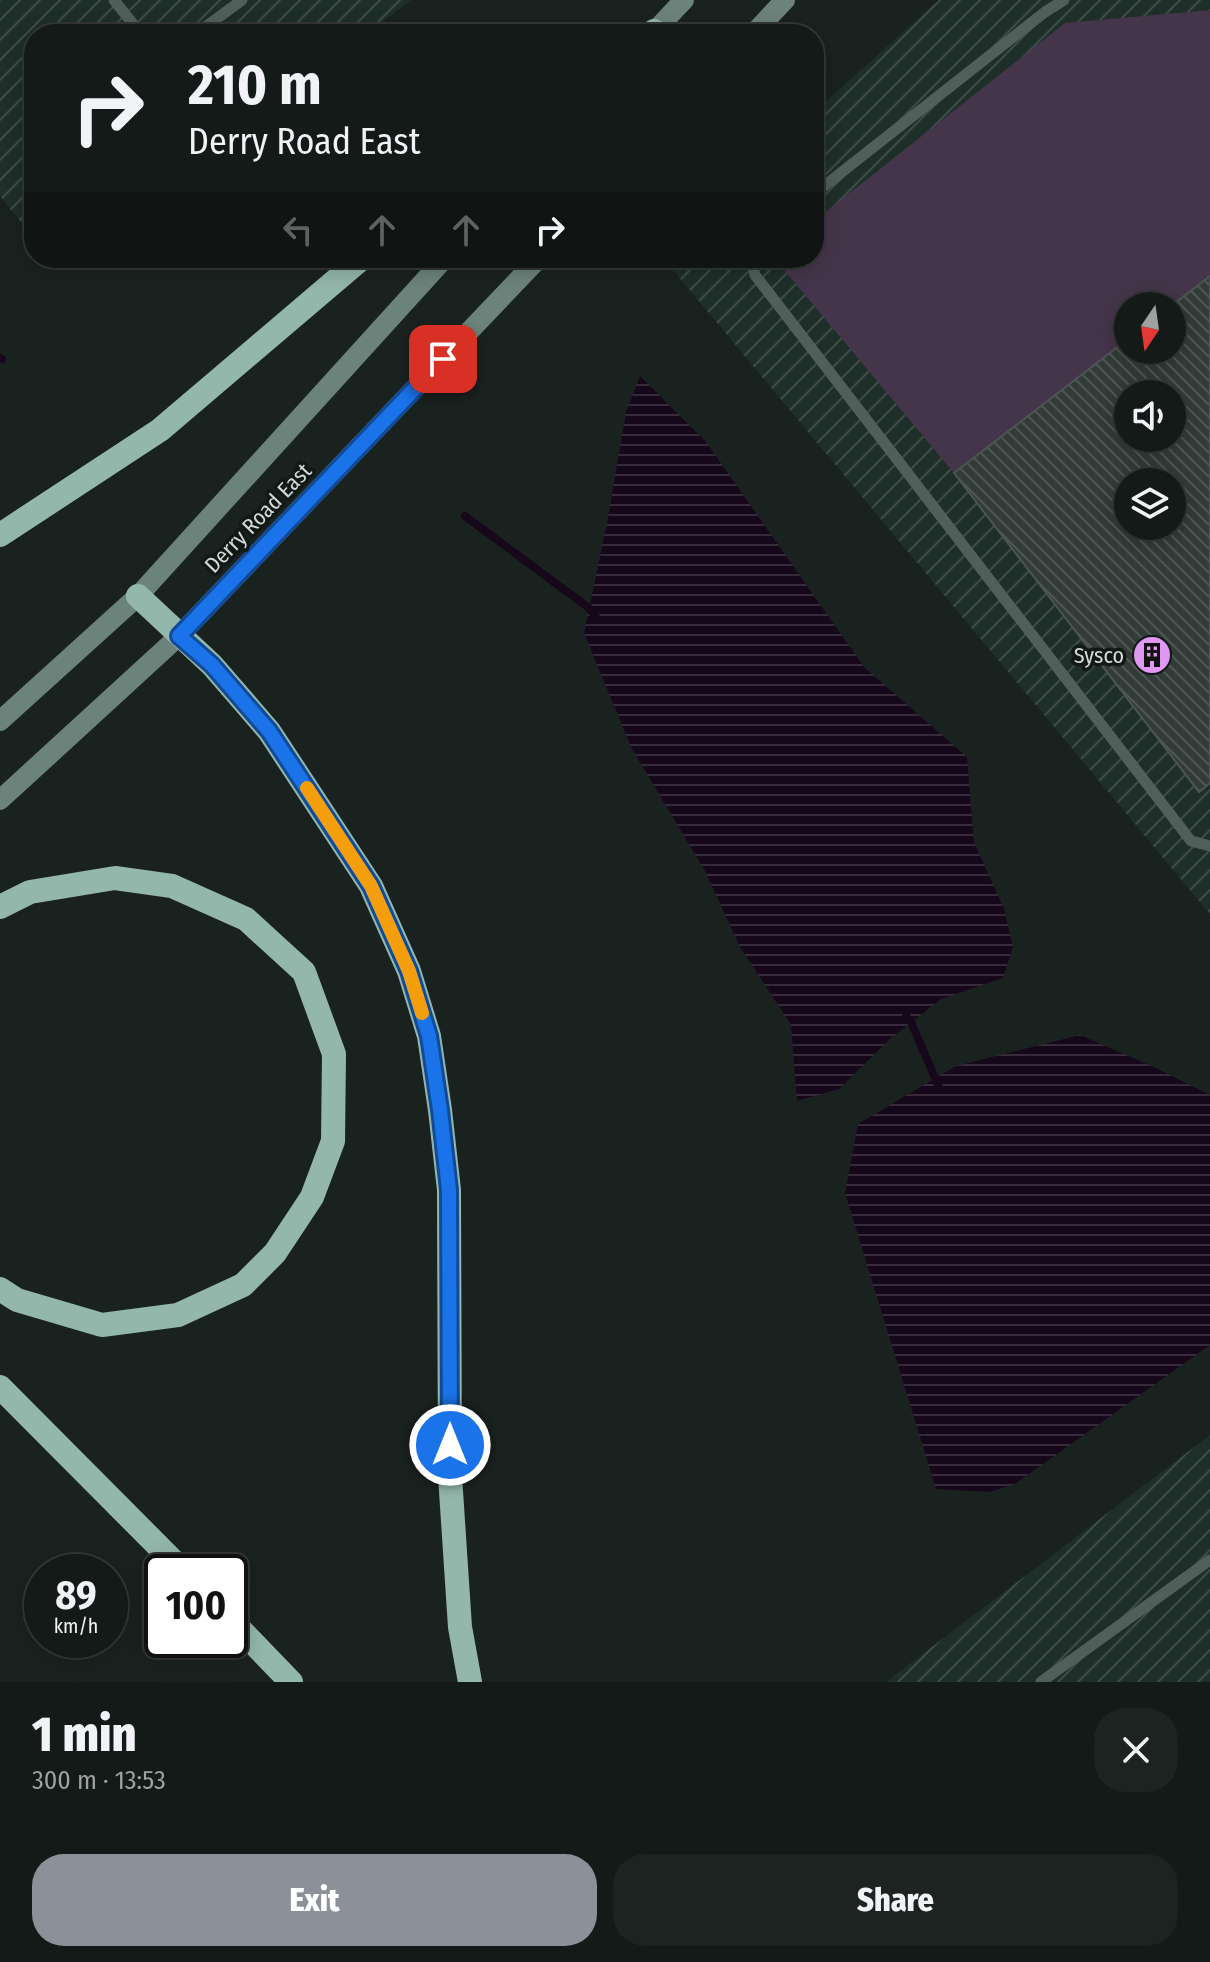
<!DOCTYPE html>
<meta charset="utf-8">
<style>
body{margin:0;font-family:"Fira Sans Condensed",sans-serif;background:#1d2320;color:#f1f3f6;height:100vh;display:flex;flex-direction:column;font-size:30px;white-space:nowrap}
*{box-sizing:border-box;margin:0}
p{font-size:26px;color:#9da1a1}
.icon{flex:none;width:44px;height:44px;fill:none;stroke:currentColor;stroke-width:2;stroke-linecap:round;stroke-linejoin:round}
.map{position:relative;height:1682px;overflow:hidden}
.sheet{display:flex;flex-direction:column;background:#141a17;flex:1}
.sheet>*{flex:none}
.hud{position:absolute;left:24px;top:24px;width:800px;height:244px;border-radius:32px;box-shadow:0 4px 20px #0003,0 0 0 2px #333836;background:#141a17;color:#f1f3f6;overflow:hidden}
.needle{width:52px;rotate:193deg}
.controls{position:absolute;left:1114px;top:292px;display:grid;gap:16px}
.controls a{display:grid;place-items:center;width:72px;height:72px;border-radius:50%;background:#141a17;box-shadow:0 4px 20px #0003,0 0 0 2px #333836;font-size:40px}
.speed{position:absolute;left:24px;top:1554px;display:flex;gap:16px;font-size:40px;font-weight:700;text-align:center}
.speed>*{display:grid;place-content:center;width:104px;height:104px;border-radius:50%;background:#141a17;box-shadow:0 4px 20px #0003,0 0 0 2px #333836;line-height:1}
.speed small{font-size:20px;font-weight:400}
.speed .limit{border:4px solid #111;border-radius:12px;background:#fff;color:#111}
.pin{position:absolute;display:grid;place-items:center;width:68px;height:68px;color:#fff;margin:-34px;border-radius:16px;box-shadow:0 4px 12px #0006}
.me{position:absolute;width:88px;margin:-44px;rotate:0deg;stroke-linejoin:round;filter:drop-shadow(0 0 6px #0008)}
.turn{display:flex;align-items:center;gap:28px;height:168px;padding:0 32px;font-size:36px}
.turn .icon{width:104px;height:104px;stroke-width:2.5}
.turn b{display:block;font-size:56px;line-height:68px}
.lanes{display:flex;align-items:center;height:76px;padding:0 32px;background:#0003;justify-content:center;gap:40px;direction:ltr}
.lanes .off{opacity:.35}
.round{display:grid;place-items:center;flex:none;width:84px;height:84px;border-radius:32px;background:#1d2320}
.headline{display:flex;align-items:center;justify-content:space-between;height:136px;padding:0 32px}
h1{font-size:48px;font-weight:800;line-height:60px}
.cta{display:flex;gap:16px;margin-top:auto;padding:16px 32px}
.cta a{flex:1;height:92px;border-radius:32px;background:#8c9099;color:#fff;font-size:32px;font-weight:800;line-height:92px;text-align:center}
.cta a+a{background:#1d2320;color:#f1f3f6}
.map>svg:first-child{display:block}
.industrial{fill:url(#industrial-furrows);fill-rule:evenodd}
.grass{fill:#45354a}
.water{fill:url(#water-rules)}
.lines{fill:none;stroke-linecap:round;stroke-linejoin:round}
.stream{stroke:#16081a;stroke-width:8}
.building{fill:url(#building-back-hatch);stroke:#4c5551;stroke-width:2;fill-rule:evenodd}
.service{stroke:#515f5a;stroke-width:11}
.secondary{stroke:#6c837b;stroke-width:20}
.motorway{stroke:#94b7ab;stroke-width:24}
.route-casing{stroke:#114b97;stroke-width:20}
.route{stroke:#1a73e8;stroke-width:14}
.slow{stroke:#f59e0b;stroke-width:14}
.labels{text-anchor:middle;dominant-baseline:central;stroke-width:7;stroke-linejoin:round;paint-order:stroke}
.street-label{font-size:22px;fill:#d4dad8;stroke:#111916}
.poi-label{font-size:22px;fill:#d4dad8;stroke:#111916;text-anchor:end}
</style>
<div class="map">
<svg width="1210" height="1682" viewBox="0 0 1210 1682">
<defs>
<pattern id="industrial-furrows" width="10" height="10" patternUnits="userSpaceOnUse" patternTransform="scale(2)"><rect width="10" height="10" fill="#1e2e29"/><path d="M-1 1l2-2M0 10L10 0M9 11l2-2" fill="none" stroke="#3e4c47"/></pattern>
<pattern id="water-rules" width="6" height="5" patternUnits="userSpaceOnUse" patternTransform="scale(2)"><rect width="6" height="5" fill="#16081a"/><path d="M0 2.5h6" fill="none" stroke="#372b3b"/></pattern>
<pattern id="building-back-hatch" width="6" height="6" patternUnits="userSpaceOnUse" patternTransform="scale(2)"><rect width="6" height="6" fill="#323b38"/><path d="M-1 5l2 2M0 0l6 6M5-1l2 2" fill="none" stroke="#4f5754"/></pattern>
</defs>
<rect width="100%" height="100%" fill="#1a221f"/>
<g class="industrial">
<path d="M0 0H411L367 34H34V239L0 196Z"/>
<path d="M939 0H1210V914L663 258H814V112ZM1128 306H1172V350H1128ZM1128 394H1172V438H1128ZM1128 482H1172V526H1128Z"/>
<path d="M1210 1435V1682H886Z"/>
</g>
<path class="grass" d="M1210 10V276L1171 306H1128V339L954 473 774 258H814V221L1065 23Z"/>
<g class="water">
<path d="M640 376 706 442 864 667 967 757 974 842 1004 909 1013 947 1003 978 941 999 890 1039 839 1089 797 1101 791 1025 740 947 706 873 632 749 584 633 608 518 626 412Z"/>
<path d="M1080 1035 1154 1067 1210 1095V1345L1015 1484 989 1492 936 1489 845 1193 858 1124 956 1066Z"/>
</g>
<g class="lines">
<g class="stream">
<path d="M0 358 2 359"/>
<path d="M465 516 589 608 596 617"/>
<path d="M906 1016 911 1022 939 1087"/>
</g>
</g>
<path class="building" d="M1210 276V783L1199 792 954 473 1128 339V350H1172L1171 306ZM1128 394H1172V438H1128ZM1128 482H1172V526H1128Z"/>
<g class="lines">
<g class="service">
<path d="M114 0 141 34"/>
<path d="M196 34 242 0"/>
<path d="M814 194 1045 12 1064 0"/>
<path d="M751 258 755 275 1191 841 1210 846"/>
<path d="M1041 1682 1210 1560"/>
</g>
<g class="secondary">
<path d="M652 34 684 0"/>
<path d="M753 34 785 0"/>
<path d="M0 721 138 596 445 258"/>
<path d="M0 800 179 636 539 258"/>
</g>
<g class="motorway">
<path d="M651 34 654 31"/>
<path d="M0 535 160 430 362 258"/>
<path d="M138 596 212 665 269 731 371 886 409 971 429 1036 440 1110 449 1190 450 1476 460 1627 470 1682"/>
<path d="M0 907 30 892 115 878 172 886 246 919 304 972 334 1054 333 1141 312 1197 275 1253 243 1285 178 1315 102 1325 17 1300 0 1289"/>
<path d="M0 1387 184 1572"/>
<path d="M230 1619 291 1682"/>
</g>
</g>
<g class="lines">
<defs>
<path id="route" d="M443 359 179 636 212 665 269 731 371 886 409 971 429 1036 440 1110 449 1190 450 1445"/>
</defs>
<use href="#route" class="route-casing"/>
<use href="#route" class="route"/>
<path class="slow" d="M307 788 371 886 409 971 422 1013"/>
</g>
<defs>
<symbol id="building-disc" viewBox="-11 -11 22 22"><circle r="9.5" fill="#de98f2" stroke="#111916"/><path d="M-4-6H4V6H1V3H-1V6H-4ZM-2.5-4.3h1.7v1.8h-1.7ZM.8-4.3h1.7v1.8H.8ZM-2.5-1h1.7V.8h-1.7ZM.8-1h1.7V.8H.8Z" fill="#111"/></symbol>
</defs>
<g fill-rule="evenodd">
<use href="#building-disc" x="1130" y="633" width="44" height="44"/>
</g>
<g class="labels">
<g class="street-label">
<text transform="translate(258 518) rotate(-46)">Derry Road East</text>
</g>
<g class="poi-label">
<text x="1124" y="655">Sysco</text>
</g>
</g>
</svg>
<div class="controls">
<a><svg class="needle" viewBox="-14 -14 28 28"><path d="M0-13l5 13h-10z" fill="#e53935"/><path d="M0 13l5-13h-10z" fill="#9da1a1"/></svg></a>
<a><svg class="icon" aria-label="sound" viewBox="0 0 24 24"><path d="M4 9h4l5-4v14l-5-4H4zM17 9q2 3 0 6"/></svg></a>
<a><svg class="icon" aria-label="layers" viewBox="0 0 24 24"><path d="M12 4l9 5-9 5-9-5zM3 14l9 5 9-5"/></svg></a>
</div>
<div class="speed"><div>89<small>km/h</small></div><div class="limit">100</div></div>
<div class="pin" style="left:443px;top:359px;background:#d93025"><svg class="icon" aria-label="arrive" viewBox="0 0 24 24"><path d="M6 21V4h12l-3 4 3 4H6"/></svg></div>
<svg class="me" style="left:450px;top:1445px" viewBox="-20 -20 40 40"><circle r="17" fill="#1a73e8" stroke="#fff" stroke-width="3"/><path d="M0-11L8 9 0 5-8 9z" fill="#fff"/></svg>
<div class="hud">
<div class="turn"><svg class="icon" aria-label="right" viewBox="0 0 24 24"><path d="M7 20v-9h11M14 6l5 5-5 5"/></svg><div><b>210 m</b>Derry Road East</div></div>
<div class="lanes"><svg class="icon off" aria-label="left" viewBox="0 0 24 24"><path d="M17 20v-9H6M10 6l-5 5 5 5"/></svg><svg class="icon off" aria-label="ahead" viewBox="0 0 24 24"><path d="M12 20V5M6 11l6-6 6 6"/></svg><svg class="icon off" aria-label="ahead" viewBox="0 0 24 24"><path d="M12 20V5M6 11l6-6 6 6"/></svg><svg class="icon" aria-label="right" viewBox="0 0 24 24"><path d="M7 20v-9h11M14 6l5 5-5 5"/></svg></div>
</div>
</div>
<section class="sheet">
<div class="headline"><div><h1>1 min</h1><p>300 m · 13:53</p></div><a class="round"><svg class="icon" aria-label="close" viewBox="0 0 24 24"><path d="M6 6l12 12M18 6L6 18"/></svg></a></div>
<div class="cta"><a>Exit</a><a>Share</a></div>
</section>
